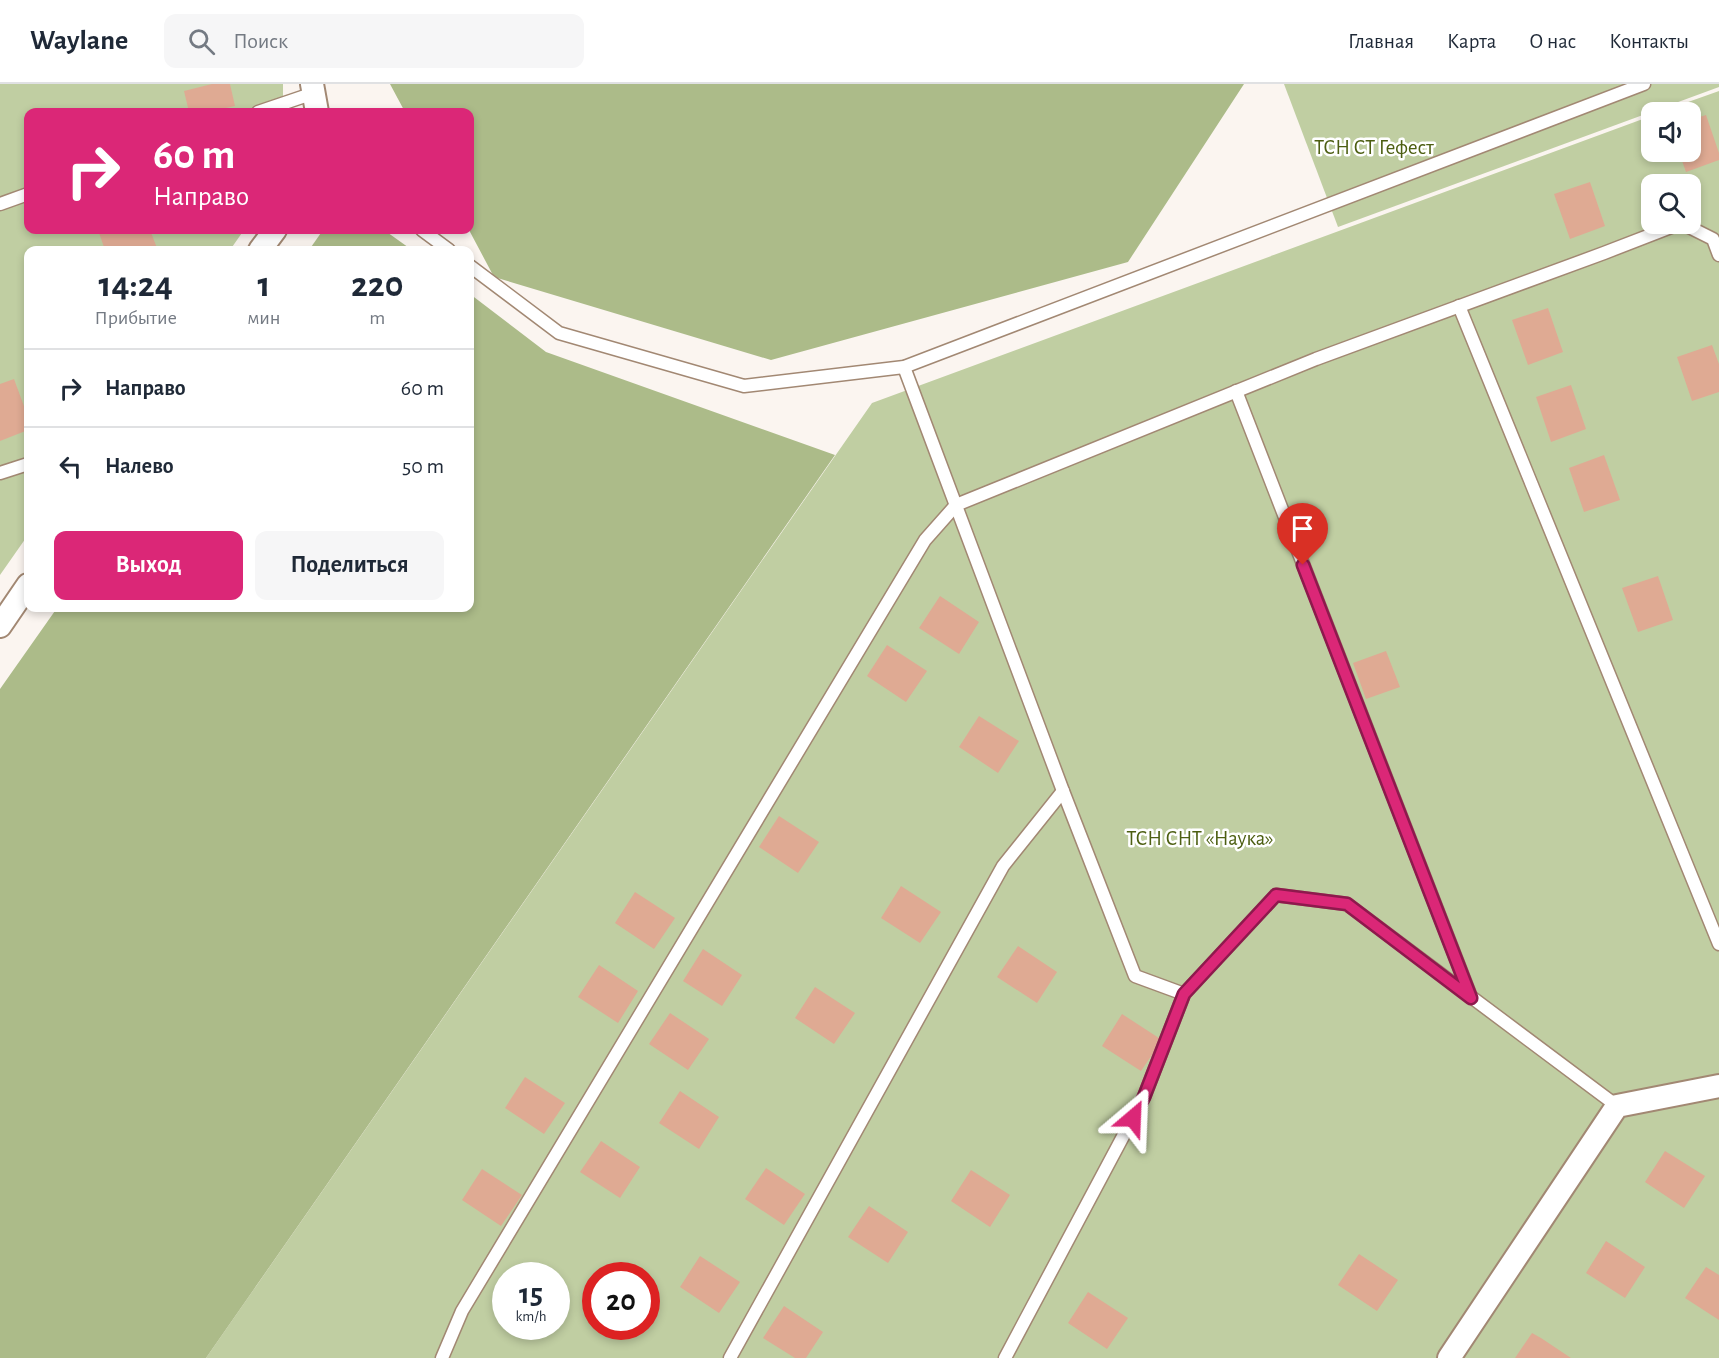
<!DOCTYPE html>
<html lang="ru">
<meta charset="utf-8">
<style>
body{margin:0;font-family:"Alegreya Sans",sans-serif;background:#f6f6f7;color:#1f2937;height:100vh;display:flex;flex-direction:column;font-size:22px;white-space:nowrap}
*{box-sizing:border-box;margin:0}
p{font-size:20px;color:#747a83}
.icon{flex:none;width:33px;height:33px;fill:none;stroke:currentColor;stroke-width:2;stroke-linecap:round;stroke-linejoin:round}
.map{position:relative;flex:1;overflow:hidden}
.side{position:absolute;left:24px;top:162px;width:450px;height:366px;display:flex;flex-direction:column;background:#fff;border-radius:12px;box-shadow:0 3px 9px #0003}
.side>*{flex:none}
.top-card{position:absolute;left:24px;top:24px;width:450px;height:126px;border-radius:12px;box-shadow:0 3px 9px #0003;background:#db2777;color:#fff;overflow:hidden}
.controls{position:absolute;left:1641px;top:18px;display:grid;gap:12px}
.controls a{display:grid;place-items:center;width:60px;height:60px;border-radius:12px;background:#fff;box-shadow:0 3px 9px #0003;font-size:30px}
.speed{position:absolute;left:492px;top:1178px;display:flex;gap:12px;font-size:30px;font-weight:700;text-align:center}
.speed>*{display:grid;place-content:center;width:78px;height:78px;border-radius:50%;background:#fff;box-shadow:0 3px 9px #0003;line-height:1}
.speed small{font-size:15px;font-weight:400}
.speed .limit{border:9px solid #d22;background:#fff;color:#111}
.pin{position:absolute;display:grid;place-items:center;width:51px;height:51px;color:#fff;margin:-62px -26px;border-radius:50% 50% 50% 0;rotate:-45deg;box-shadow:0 0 6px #0007}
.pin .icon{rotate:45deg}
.me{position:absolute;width:66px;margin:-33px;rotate:26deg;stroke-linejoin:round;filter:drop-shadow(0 0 4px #0008)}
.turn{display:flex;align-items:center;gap:21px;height:126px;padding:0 30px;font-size:27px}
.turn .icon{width:78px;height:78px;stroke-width:2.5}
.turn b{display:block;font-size:42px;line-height:51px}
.eta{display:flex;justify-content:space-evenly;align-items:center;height:102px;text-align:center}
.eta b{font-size:36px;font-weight:700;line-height:42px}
.primary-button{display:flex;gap:12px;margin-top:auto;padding:12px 30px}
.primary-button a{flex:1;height:69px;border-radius:12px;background:#db2777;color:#fff;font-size:24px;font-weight:700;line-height:69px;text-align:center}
.primary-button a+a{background:#f6f6f7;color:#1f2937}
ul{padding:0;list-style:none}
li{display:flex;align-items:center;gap:18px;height:78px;padding:0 30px;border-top:2px solid #e0e1e3}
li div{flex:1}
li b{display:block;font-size:22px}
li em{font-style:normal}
header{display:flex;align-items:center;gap:36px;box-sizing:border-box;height:84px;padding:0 30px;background:#fff;border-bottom:2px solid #e0e1e3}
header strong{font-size:28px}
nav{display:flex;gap:33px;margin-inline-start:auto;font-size:21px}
.search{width:420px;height:54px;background:#f6f6f7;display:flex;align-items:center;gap:15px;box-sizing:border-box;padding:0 21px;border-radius:12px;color:#747a83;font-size:22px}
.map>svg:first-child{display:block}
.green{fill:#c0cea2;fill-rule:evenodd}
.forest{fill:#acbb89}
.building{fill:#dfaa93}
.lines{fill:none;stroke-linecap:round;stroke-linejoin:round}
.lane-casing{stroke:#a28873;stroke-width:15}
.street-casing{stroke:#a28873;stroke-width:26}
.lane{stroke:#fff;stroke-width:12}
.street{stroke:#fff;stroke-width:22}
.route-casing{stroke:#8e194d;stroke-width:15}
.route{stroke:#db2777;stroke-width:10}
.labels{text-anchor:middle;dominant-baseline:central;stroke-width:5;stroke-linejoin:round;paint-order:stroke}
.park-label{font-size:21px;fill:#4d5f12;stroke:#fff}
</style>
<header>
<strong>Waylane</strong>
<div class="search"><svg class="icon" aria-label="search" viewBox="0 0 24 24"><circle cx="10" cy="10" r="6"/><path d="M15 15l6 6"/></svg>Поиск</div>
<nav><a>Главная</a><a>Карта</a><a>О нас</a><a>Контакты</a></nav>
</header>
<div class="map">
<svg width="1719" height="1274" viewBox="0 0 1719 1274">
<rect width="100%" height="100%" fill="#fbf5f0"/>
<g class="green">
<path d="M0 0H283V28H28V146H244L230 166H28V451L0 491Z"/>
<path d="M1284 0H1719V3L1338 143Z"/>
<path d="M1719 7V1274H206L872 319 1651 32 1652 68H1690V28H1660ZM1652 100H1690V140H1652ZM506 1191H556V1242H506ZM596 1191H646V1242H596Z"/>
</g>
<g class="forest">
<path d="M390 0H1244L1128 178 771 276 494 193 469 146 470 28H405Z"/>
<path d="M323 146H384L412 166H309Z"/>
<path d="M470 210 546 268 835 371 206 1274H0V605L57 524H470Z"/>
</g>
<g class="building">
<path d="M212 0H230L235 22 208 28H189L184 7Z"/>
<path d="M1706 31 1719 69V76L1686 88 1679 68H1690V36Z"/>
<path d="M1590 98 1605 142 1570 155 1554 110Z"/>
<path d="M98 146H150L157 164 150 166H105Z"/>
<path d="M1548 224 1563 268 1528 281 1512 236Z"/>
<path d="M1712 261 1719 280V308L1692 317 1677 273Z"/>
<path d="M14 295 28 333V346L0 357V300Z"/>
<path d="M1571 301 1586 345 1551 358 1536 313Z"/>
<path d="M1604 371 1620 416 1584 428 1569 384Z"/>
<path d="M1658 492 1673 536 1638 548 1622 504Z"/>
<path d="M940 512 979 538 959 570 919 544Z"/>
<path d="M887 561 927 587 906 618 867 592Z"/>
<path d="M1386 567 1400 603 1366 615 1353 579Z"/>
<path d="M979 632 1019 657 998 689 959 663Z"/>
<path d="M779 732 819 758 798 789 759 763Z"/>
<path d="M901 802 941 828 920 859 881 834Z"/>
<path d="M635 808 675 834 654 865 615 839Z"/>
<path d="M1018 862 1057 888 1037 919 997 893Z"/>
<path d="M703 865 742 891 722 922 683 897Z"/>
<path d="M599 881 638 907 618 939 578 913Z"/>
<path d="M815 903 855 929 834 960 795 934Z"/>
<path d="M670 929 709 955 688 986 649 960Z"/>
<path d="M1122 930 1162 956 1141 987 1102 962Z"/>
<path d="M525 993 565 1019 544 1050 505 1024Z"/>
<path d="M680 1007 719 1033 699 1065 659 1039Z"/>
<path d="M601 1057 640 1083 620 1114 580 1088Z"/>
<path d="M1665 1067 1705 1092 1684 1124 1645 1098Z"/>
<path d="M766 1084 805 1110 784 1141 745 1115Z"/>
<path d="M482 1085 522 1111 501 1142 462 1116Z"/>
<path d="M971 1086 1010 1111 990 1143 951 1117Z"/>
<path d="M869 1122 908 1148 888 1179 848 1153Z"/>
<path d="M1606 1157 1645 1183 1625 1214 1586 1189Z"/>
<path d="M1359 1170 1398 1196 1377 1227 1338 1201Z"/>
<path d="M700 1172 740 1198 719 1229 680 1203Z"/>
<path d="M1706 1183 1719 1191V1236L1685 1214Z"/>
<path d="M1088 1208 1128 1234 1107 1265 1068 1239Z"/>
<path d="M784 1222 823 1248 806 1274H795L763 1254Z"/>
<path d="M1532 1249 1541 1254 1571 1274H1515Z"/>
</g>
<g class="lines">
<defs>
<g id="lane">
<path d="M258 28 314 9"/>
<path d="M0 120 28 110"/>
<path d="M1683 140 1713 155 1719 171"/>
<path d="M422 146 449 166"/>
<path d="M470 182 559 249 744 302 904 283 1644 0"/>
<path d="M1459 222 1719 860"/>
<path d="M904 283 1063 707 1135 892 1184 910 1276 811 1347 820 1617 1022"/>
<path d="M1236 307 1471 913"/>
<path d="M0 389 28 380"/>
<path d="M442 1274 462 1227 925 456 956 421 1316 275 1604 169 1679 140"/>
<path d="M730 1274 1003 782 1063 707"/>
<path d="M1005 1274 1144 1013 1184 910"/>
</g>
<g id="street">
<path d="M312 0 317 28"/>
<path d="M260 166 275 146"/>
<path d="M0 542 28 501"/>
<path d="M1449 1274 1617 1022 1719 1002"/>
</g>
</defs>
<use href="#lane" class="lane-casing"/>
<use href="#street" class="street-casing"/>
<use href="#lane" class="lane"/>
<use href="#street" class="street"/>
</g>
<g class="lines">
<defs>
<path id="route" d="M1133 1034 1144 1013 1184 910 1276 811 1347 820 1471 914 1303 481"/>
</defs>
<use href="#route" class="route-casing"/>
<use href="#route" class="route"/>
</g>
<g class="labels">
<g class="park-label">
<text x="1374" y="63">ТСН СТ Гефест</text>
<text x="1200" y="754">ТСН СНТ «Наука»</text>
</g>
</g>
</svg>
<div class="controls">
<a><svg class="icon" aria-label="sound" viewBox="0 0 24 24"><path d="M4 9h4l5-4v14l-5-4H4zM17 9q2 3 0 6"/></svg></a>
<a><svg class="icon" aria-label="search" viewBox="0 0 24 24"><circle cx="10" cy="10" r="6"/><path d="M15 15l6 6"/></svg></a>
</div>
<div class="speed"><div>15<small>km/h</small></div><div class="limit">20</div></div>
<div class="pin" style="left:1303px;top:481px;background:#d93025"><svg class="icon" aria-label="arrive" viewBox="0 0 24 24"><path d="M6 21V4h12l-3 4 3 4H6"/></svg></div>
<svg class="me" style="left:1133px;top:1034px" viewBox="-20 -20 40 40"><path d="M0-17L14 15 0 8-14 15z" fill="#db2777" stroke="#fff" stroke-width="4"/></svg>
<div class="top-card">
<div class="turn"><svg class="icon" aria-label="right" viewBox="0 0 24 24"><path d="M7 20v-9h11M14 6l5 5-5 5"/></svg><div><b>60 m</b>Направо</div></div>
</div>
<section class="side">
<div class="eta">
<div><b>14:24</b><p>Прибытие</p></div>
<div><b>1</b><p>мин</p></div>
<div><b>220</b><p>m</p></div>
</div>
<ul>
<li><svg class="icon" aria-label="right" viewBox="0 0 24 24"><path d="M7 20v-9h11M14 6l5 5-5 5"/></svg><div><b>Направо</b></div><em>60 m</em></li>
<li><svg class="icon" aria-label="left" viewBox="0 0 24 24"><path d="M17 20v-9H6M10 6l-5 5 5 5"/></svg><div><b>Налево</b></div><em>50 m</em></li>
</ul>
<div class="primary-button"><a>Выход</a><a>Поделиться</a></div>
</section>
</div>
